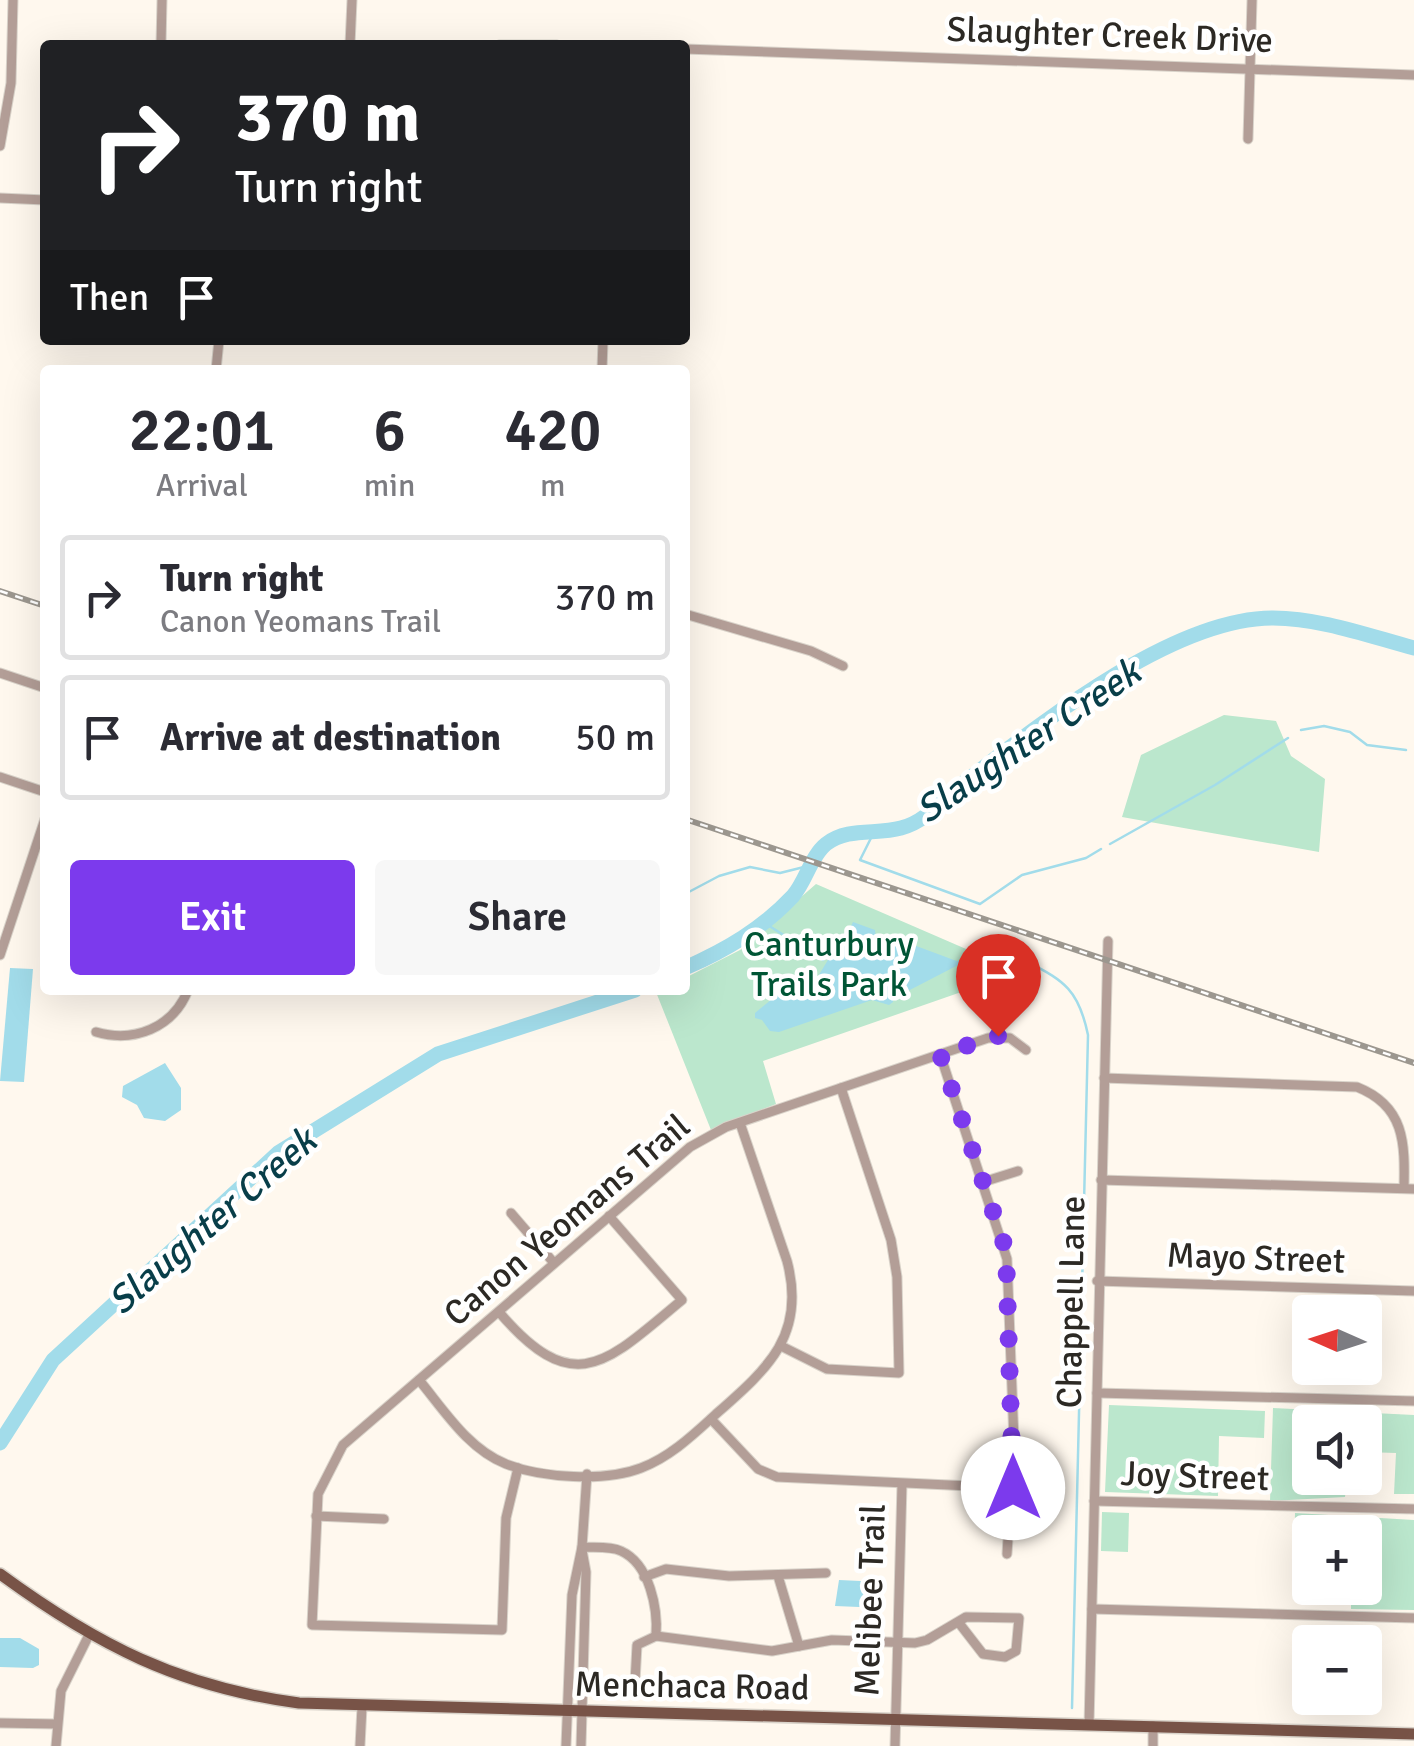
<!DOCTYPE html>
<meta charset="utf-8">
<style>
body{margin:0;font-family:Signika,sans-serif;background:#f7f7f7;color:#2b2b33;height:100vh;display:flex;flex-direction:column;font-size:38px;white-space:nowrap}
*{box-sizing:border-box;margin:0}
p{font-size:32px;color:#7c7c81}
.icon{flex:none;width:55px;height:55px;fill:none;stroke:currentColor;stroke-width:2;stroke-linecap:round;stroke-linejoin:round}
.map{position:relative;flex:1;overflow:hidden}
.details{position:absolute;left:40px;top:365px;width:650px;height:630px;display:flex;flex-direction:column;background:#fff;border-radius:10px;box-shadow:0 10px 40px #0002}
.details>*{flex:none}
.banner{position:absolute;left:40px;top:40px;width:650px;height:305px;border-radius:10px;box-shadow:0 10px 40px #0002;background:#202124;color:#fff;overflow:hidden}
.needle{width:65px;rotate:273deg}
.controls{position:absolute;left:1292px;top:1295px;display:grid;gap:20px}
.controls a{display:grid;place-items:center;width:90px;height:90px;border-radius:10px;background:#fff;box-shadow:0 10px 40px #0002;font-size:50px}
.pin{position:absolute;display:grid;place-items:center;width:85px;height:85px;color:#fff;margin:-102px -42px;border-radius:50% 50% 50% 0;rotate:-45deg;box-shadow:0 0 10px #0007}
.pin .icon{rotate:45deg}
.me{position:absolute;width:110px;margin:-55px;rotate:0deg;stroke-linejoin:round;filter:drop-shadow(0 0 8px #0008)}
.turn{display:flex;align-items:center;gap:35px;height:210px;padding:0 30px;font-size:45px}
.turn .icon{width:130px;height:130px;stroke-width:2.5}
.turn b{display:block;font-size:70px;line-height:85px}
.then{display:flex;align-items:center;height:95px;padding:0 30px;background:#0003;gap:20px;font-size:38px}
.eta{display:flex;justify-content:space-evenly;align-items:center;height:170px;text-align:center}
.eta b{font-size:60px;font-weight:600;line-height:70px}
.action{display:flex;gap:20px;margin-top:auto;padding:20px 30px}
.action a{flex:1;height:115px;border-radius:10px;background:#7c3aed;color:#fff;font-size:40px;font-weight:600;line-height:115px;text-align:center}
.action a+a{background:#f7f7f7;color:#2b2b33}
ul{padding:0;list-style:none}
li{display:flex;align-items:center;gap:30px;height:125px;margin:0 20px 15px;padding:0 10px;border:5px solid #e1e1e2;border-radius:10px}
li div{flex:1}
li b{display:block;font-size:38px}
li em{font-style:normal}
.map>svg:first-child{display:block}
.green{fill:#bbe7cd}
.water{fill:#a2dcea}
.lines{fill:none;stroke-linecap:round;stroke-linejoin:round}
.stream{stroke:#a2dcea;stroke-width:2.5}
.river{stroke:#a2dcea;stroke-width:15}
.minor-casing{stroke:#d9d3ca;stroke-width:11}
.major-casing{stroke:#d9d3ca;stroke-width:14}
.minor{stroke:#b39e97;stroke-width:9}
.major{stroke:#785347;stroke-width:11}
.rail-casing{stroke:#9c978f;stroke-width:6}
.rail{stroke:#fff;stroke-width:2.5;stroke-dasharray:8;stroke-linecap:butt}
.route{stroke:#7c3aed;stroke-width:18;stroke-dasharray:0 32.4}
.labels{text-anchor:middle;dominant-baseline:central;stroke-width:9;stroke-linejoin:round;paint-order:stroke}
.street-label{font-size:35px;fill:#2c2924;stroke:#fff}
.park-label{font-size:35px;fill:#005535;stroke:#fff}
.water-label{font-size:38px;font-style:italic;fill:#083e49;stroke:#fff}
</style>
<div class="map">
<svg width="1414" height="1746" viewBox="0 0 1414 1746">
<rect width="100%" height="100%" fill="#fff8ee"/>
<g class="green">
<path d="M1224 715 1276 721 1291 756 1325 779 1319 852 1122 817 1141 755Z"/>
<path d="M816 884 1019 972 763 1061 776 1104 711 1130 656 992 685 990V978L740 950Z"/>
<path d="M1109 1405 1265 1411 1264 1438 1219 1436 1218 1496 1105 1492Z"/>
<path d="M1273 1408 1414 1415V1494H1394L1396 1453 1365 1452V1422H1310V1478H1347L1345 1497 1270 1501Z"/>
<path d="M1102 1512 1129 1513 1128 1552 1101 1551Z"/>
<path d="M1295 1513 1414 1520V1610L1351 1609V1588H1365V1532H1310V1560L1294 1562Z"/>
</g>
<g class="water">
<path d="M853 922 875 930 877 946 892 937 962 963 904 993 892 992 893 1002 889 1005 872 1000 779 1032 770 1031 762 1020 755 1018V1013L778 994 814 983 834 950 840 949Z"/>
<path d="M10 968 33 969 24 1082 0 1081Z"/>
<path d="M165 1063 181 1088V1110L165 1121 144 1118 137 1105 122 1097 123 1086Z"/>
<path d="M839 1580 882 1582 883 1608 835 1606Z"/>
<path d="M0 1638H20L39 1649V1665L33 1668 0 1667Z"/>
</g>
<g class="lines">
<g class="stream">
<path d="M1301 730 1324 726 1350 732 1367 745 1406 750"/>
<path d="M874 832 860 860 980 904 1022 875 1086 858 1101 849"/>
<path d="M1110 844 1215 785 1288 738"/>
<path d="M685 894 719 876 750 867 780 873 812 865"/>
<path d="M763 922 823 960"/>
<path d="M958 962 1012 953C1057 979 1077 981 1088 1035L1072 1708"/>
</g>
<g class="river">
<path d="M685 968C726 950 762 929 793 896 806 881 811 856 826 844 848 827 876 835 901 828 920 823 931 812 944 798 1027 735 1167 618 1273 618 1320 618 1369 636 1414 648"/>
<path d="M0 1443 53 1360 278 1153 438 1054 635 990"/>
</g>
<defs>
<g id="minor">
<path d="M161 45 162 0"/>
<path d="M350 45 352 0"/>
<path d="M499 45H557"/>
<path d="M685 49 1414 75"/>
<path d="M1248 139 1252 0"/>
<path d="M0 146 11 83 13 0"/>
<path d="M0 198 45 200"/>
<path d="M216 370 219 340"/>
<path d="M602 370 603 340"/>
<path d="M685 614 811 651 843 666"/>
<path d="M0 673 45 688"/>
<path d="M0 777 45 792"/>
<path d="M0 955 45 819"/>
<path d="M96 1032C134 1043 173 1028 188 990"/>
<path d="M940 1054 1007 1259 1014 1441 1007 1554"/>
<path d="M1104 1078 1357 1087C1405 1106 1405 1143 1404 1188"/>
<path d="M1101 1180 1414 1189"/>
<path d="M983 1182 1018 1171"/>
<path d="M511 1213 554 1263"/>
<path d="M1097 1281 1414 1291"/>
<path d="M499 1312C575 1401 607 1362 682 1300L609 1216"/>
<path d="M781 1346 827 1369 899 1373 897 1277 891 1240 841 1088"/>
<path d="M419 1380C444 1410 468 1449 506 1464 542 1478 605 1482 641 1468 670 1457 693 1435 715 1415 766 1370 807 1336 787 1261L740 1123"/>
<path d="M1097 1393 1414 1401"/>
<path d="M711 1419 758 1469 777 1477 1013 1488"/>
<path d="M518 1468 506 1518 502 1630 312 1625 318 1494 343 1445 690 1147 726 1127 988 1038H1010L1026 1050"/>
<path d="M1094 1501 1414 1509"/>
<path d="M316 1516 384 1519"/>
<path d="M582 1547C594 1548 610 1546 621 1551 650 1564 658 1609 656 1636"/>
<path d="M778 1576 799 1646"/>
<path d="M644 1577 666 1569 729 1576 826 1573"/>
<path d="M1092 1609 1414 1618"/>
<path d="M635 1682 637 1645 656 1636 772 1651 832 1640 915 1643 927 1640 966 1617 1019 1618 1016 1651 1005 1657 983 1654 959 1623"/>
<path d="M0 1723 57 1724"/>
<path d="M1089 1725 1108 941"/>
<path d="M56 1746 61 1691 89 1635"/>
<path d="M360 1746 362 1707"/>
<path d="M566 1746 572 1595 582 1547 587 1474"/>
<path d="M581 1746 586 1572 582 1550"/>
<path d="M895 1746 902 1484"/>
<path d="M1153 1746V1726"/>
</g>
<path id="major" d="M0 1574C97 1645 179 1687 299 1703L1414 1734"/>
</defs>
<use href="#minor" class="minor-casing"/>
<use href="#major" class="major-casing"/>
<use href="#minor" class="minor"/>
<use href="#major" class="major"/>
<defs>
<g id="rail">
<path d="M0 591 45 606"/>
<path d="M685 819 1414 1063"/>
</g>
</defs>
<use href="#rail" class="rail-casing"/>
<use href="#rail" class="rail"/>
</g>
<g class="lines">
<path class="route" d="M998 1036 940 1054 1006 1250 1013 1488"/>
</g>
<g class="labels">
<g class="street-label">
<text transform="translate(1110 35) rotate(2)">Slaughter Creek Drive</text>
<text transform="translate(567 1220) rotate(-40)">Canon Yeomans Trail</text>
<text transform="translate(1256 1258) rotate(2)">Mayo Street</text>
<text transform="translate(1071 1302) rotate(-89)">Chappell Lane</text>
<text transform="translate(1195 1476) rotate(2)">Joy Street</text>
<text transform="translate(870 1600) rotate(-88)">Melibee Trail</text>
<text transform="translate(692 1686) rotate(1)">Menchaca Road</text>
</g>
<g class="park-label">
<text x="829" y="944">Canturbury<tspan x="829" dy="40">Trails Park</tspan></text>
</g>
<g class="water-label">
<text transform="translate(1028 741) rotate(-34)">Slaughter Creek</text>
<text transform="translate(212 1221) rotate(-41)">Slaughter Creek</text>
</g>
</g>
</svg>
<div class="controls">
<a><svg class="needle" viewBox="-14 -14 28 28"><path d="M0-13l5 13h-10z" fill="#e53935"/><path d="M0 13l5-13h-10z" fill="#7c7c81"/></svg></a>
<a><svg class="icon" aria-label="sound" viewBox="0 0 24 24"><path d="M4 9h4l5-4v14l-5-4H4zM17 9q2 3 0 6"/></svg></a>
<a>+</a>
<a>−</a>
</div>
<div class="pin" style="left:998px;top:1036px;background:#d93025"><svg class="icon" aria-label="arrive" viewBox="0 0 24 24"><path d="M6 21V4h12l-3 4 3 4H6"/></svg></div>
<svg class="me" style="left:1013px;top:1488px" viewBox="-20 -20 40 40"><circle r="19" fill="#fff"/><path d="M0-13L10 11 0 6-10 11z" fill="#7c3aed"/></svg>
<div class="banner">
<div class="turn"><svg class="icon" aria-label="right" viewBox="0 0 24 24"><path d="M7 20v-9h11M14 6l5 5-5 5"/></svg><div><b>370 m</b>Turn right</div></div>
<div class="then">Then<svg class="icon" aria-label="arrive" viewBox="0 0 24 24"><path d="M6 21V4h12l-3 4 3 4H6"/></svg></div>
</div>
<section class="details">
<div class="eta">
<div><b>22:01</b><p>Arrival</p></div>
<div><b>6</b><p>min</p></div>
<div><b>420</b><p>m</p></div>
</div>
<ul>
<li><svg class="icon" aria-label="right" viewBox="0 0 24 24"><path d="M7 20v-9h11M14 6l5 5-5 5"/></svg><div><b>Turn right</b><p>Canon Yeomans Trail</p></div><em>370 m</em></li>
<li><svg class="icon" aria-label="arrive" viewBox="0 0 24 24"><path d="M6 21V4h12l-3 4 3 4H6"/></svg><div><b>Arrive at destination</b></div><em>50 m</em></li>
</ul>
<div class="action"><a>Exit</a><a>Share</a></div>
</section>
</div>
